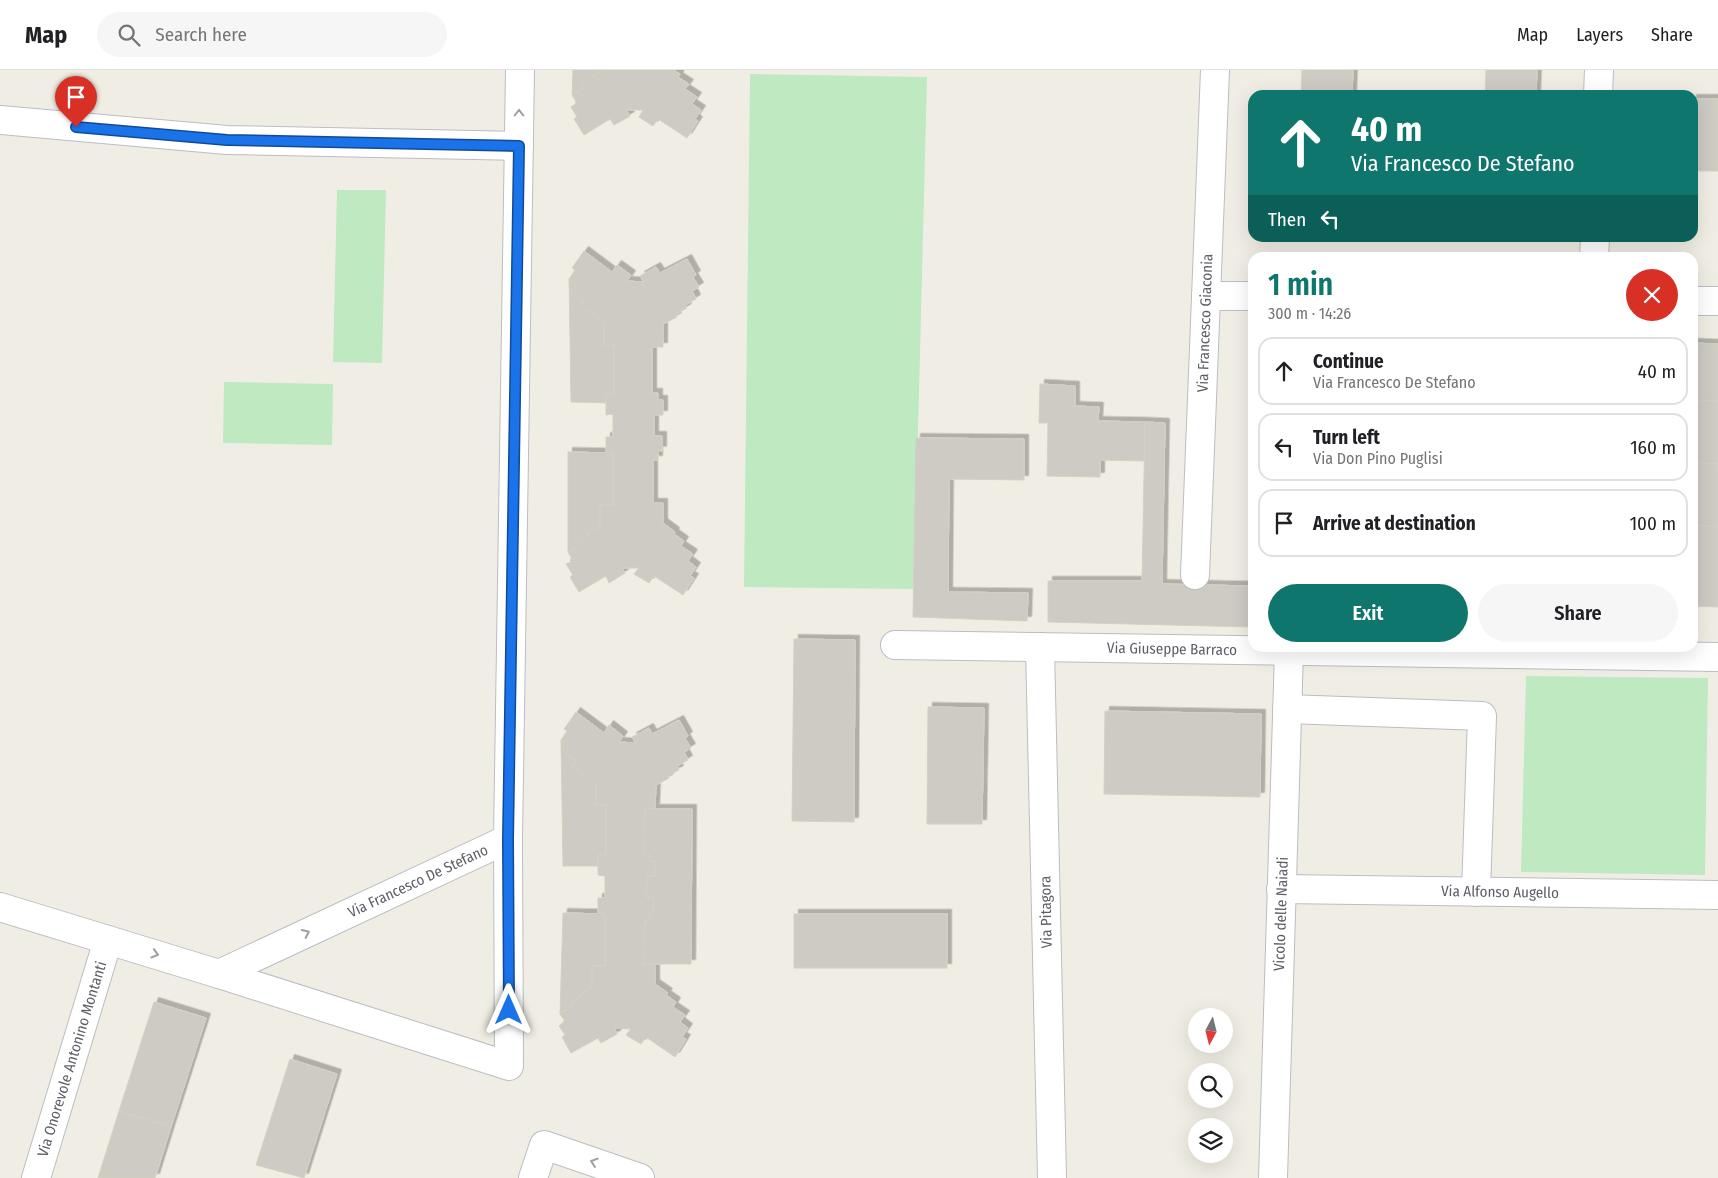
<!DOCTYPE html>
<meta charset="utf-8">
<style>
body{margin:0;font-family:"Fira Sans Condensed",sans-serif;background:#f6f6f6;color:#202124;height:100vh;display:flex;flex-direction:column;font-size:19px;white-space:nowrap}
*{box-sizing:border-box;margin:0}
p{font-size:16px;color:#757577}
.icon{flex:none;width:28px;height:28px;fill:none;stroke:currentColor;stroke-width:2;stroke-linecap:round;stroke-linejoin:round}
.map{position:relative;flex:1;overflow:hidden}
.panel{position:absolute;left:1248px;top:182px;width:450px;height:400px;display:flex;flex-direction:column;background:#fff;border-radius:15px;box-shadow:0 5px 20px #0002}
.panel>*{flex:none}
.hud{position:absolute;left:1248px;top:20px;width:450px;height:152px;border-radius:15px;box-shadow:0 5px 20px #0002;background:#0f766e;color:#fff;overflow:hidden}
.needle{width:32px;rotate:187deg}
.buttons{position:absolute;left:1188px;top:938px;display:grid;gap:10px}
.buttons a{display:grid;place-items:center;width:45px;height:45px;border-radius:50%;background:#fff;box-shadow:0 5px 20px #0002;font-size:25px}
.pin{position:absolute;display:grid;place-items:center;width:42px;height:42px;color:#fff;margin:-51px -21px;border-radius:50% 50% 50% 0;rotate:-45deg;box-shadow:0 0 5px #0007}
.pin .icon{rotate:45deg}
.me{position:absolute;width:55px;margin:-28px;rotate:0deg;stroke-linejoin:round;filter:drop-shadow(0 0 4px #0008)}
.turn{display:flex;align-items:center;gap:18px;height:105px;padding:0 20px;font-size:22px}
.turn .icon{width:65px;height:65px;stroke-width:2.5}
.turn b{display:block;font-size:35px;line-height:42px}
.then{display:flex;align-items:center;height:48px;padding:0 20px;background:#0003;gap:10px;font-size:19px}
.round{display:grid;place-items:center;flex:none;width:52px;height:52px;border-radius:26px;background:#f6f6f6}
.overview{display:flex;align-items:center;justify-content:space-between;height:85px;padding:0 20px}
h1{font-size:30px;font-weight:600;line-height:38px;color:#0f766e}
.action{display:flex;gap:10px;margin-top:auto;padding:10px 20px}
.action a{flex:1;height:58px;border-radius:30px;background:#0f766e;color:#fff;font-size:20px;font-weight:600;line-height:58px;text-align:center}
.action a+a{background:#f6f6f6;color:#202124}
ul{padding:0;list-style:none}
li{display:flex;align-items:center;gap:15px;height:68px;margin:0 10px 8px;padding:0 10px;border:2px solid #e0e0e0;border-radius:15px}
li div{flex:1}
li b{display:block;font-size:19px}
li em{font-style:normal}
header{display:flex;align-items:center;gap:30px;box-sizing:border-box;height:70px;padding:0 25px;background:#fff;border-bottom:1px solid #e0e0e0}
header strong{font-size:24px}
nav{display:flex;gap:28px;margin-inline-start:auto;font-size:18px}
.search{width:350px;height:45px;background:#f6f6f6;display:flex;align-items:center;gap:12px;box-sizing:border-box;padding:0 18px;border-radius:28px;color:#757577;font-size:19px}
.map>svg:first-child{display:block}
.green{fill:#bee9c1}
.building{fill:#cdcbc3;stroke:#d5d0c1;filter:url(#shadow)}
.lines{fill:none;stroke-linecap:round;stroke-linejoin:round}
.minor-casing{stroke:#bbbdc4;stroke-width:30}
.minor{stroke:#fff;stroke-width:28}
.oneway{stroke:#9d9fa3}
.route-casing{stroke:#114b97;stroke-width:12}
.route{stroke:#1a73e8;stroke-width:9}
.labels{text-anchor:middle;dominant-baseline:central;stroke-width:4;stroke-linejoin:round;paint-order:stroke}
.street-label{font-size:15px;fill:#5c5f66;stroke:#fff}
</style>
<header>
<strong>Map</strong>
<div class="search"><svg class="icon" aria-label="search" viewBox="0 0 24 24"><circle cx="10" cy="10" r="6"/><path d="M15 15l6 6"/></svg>Search here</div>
<nav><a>Map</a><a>Layers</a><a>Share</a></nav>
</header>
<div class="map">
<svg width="1718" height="1108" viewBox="0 0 1718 1108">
<defs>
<filter id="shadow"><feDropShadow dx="4.5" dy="-4.5" stdDeviation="0" flood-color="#0004"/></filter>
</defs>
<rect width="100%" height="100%" fill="#f0eee4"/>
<g class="green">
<path d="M750 4 927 7 914 519 744 517Z"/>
<path d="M337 120H386L382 293 333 292Z"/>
<path d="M224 312 333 314 332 375 223 373Z"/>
<path d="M1526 606 1708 608 1705 805 1521 802Z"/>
</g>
<g class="building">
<path d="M573 0H602L582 15 584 19 572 25Z"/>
<path d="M602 0H673L680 4 678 7 689 14 685 19 697 27 692 34 701 40 695 49 698 51 687 68 658 49 653 56 639 47 643 40H626L630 46 614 55 610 49 584 65 574 49 577 47 571 37 577 33 572 25 584 19 582 15Z"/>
<path d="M1302 0H1353L1352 25H1301Z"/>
<path d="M1486 0H1537L1536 25H1485Z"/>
<rect x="1692" y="29" width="26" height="72"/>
<path d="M584 181 612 202 617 195 631 205 627 211 644 212 640 206 656 197 660 203 687 189 696 205 693 207 699 217 692 221 696 229 685 235 687 238 676 244 677 247 663 254V277H652V323H658V330H663V345H654V366H662V381L658 380V390H653V433H663V453L675 462 674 464 684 471 681 476 693 484 688 491 696 497 690 506 694 508 683 525 654 506 649 513 634 504 639 498H622L625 503 609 513 606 506 579 522 570 507 573 505 566 494 573 491 568 482 579 476 578 472 588 466 587 464 600 456V435H613V383H606V367H613V344L606 345V324H614V274L604 275V252L580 236 584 231 572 222 577 215 569 209 575 200 572 198Z"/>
<path d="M569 209 577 215 572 222 584 231 580 236 604 252V275L614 274V324H606V333L571 332Z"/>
<path d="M1692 273 1718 274V331L1692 330Z"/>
<path d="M1040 314 1075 316V336L1099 337 1098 351 1145 352 1144 391 1100 390V407L1047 406 1048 353H1039Z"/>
<path d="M1692 330 1718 331V394L1692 392Z"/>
<path d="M1145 352 1165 353 1162 514 1251 516 1250 557 1048 552V511H1142Z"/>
<path d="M916 368 1024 369V410L949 409 948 522 1028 523 1027 551 913 547Z"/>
<path d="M568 382 613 383V435H600V456L587 464 588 466 578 472 579 476 568 482Z"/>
<path d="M1692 392 1718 394V457L1692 455Z"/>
<path d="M1692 455 1718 457V537L1692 536Z"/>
<path d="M794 569 855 570 854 752 792 751Z"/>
<path d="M928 637 984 638 982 754H927Z"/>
<path d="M1105 641 1261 644 1260 727 1104 724Z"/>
<path d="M576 642 604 663 609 655 623 666 619 672 636 673 632 667 649 658 652 664 679 650 688 666 685 668 691 678 684 682 688 690 677 696 679 700 668 705 669 708 656 715 655 738 645 739 644 783 650 784V791H655V806H647L646 827H654V842H650V851H645L644 894H655V914L668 923 666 925 676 932 673 937 685 945 680 952 688 958 682 967 686 969 675 987 646 967 641 974 626 965 631 959 614 958 617 964 601 973 598 968 571 983 562 967 565 965 559 956 565 951 560 944 571 937 570 933 580 927 579 925 592 917V896H605V844L598 843V828H605V806L598 805V785H606V735H596V713L572 696 576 691 564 683 569 676 561 670 567 661 564 659Z"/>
<path d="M561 670 569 676 564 683 576 691 572 696 596 713V735H606V785H598V796H563Z"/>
<path d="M645 739H692L691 894H644L645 851H650V842H654V827H646L647 806H655V791H650V784L644 783Z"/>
<path d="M563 843 605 844V896H592V917L579 925 580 927 570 933 571 937 560 944Z"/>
<rect x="794" y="844" width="153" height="54"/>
<path d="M154 932 206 948 171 1057 119 1041Z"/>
<path d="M290 989 337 1004 304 1108 256 1095Z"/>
<path d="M119 1041 171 1057 155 1108H98Z"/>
</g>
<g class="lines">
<defs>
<g id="minor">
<path d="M1598 25 1599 0"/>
<path d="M0 50 227 70 519 76"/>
<path d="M1594 188 1595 168"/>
<path d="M1206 226H1252"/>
<path d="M1692 231H1718"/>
<path d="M1195 505 1215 0"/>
<path d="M895 575 1718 587"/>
<path d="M1040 577 1052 1108"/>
<path d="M1287 639 1482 646 1476 822"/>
<path d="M1281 819 1718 825"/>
<path d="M0 837 219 904 508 769 520 0"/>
<path d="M219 904 509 996 508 769"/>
<path d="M36 1108 108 870"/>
<path d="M533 1108 544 1075 640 1108"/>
<path d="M1273 1108 1289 581"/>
</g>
</defs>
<use href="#minor" class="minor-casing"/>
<use href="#minor" class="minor"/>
</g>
<defs><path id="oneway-chevron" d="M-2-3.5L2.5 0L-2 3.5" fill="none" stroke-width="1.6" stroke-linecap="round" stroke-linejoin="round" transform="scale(1.25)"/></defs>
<g class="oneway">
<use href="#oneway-chevron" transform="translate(519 43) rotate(-90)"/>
<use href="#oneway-chevron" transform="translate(306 863) rotate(-25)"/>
<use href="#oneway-chevron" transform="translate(155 884) rotate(17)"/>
<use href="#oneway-chevron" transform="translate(594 1092) rotate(-161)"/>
</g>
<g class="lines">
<defs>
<path id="route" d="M76 57 227 70 519 76 508 769 509 940"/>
</defs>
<use href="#route" class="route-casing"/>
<use href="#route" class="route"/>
</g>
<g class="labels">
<g class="street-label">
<text transform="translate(1205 253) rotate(-88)">Via Francesco Giaconia</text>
<text transform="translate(1172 579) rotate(1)">Via Giuseppe Barraco</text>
<text transform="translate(418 811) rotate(-25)">Via Francesco De Stefano</text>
<text transform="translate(1500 822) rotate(1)">Via Alfonso Augello</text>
<text transform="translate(1046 842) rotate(-91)">Via Pitagora</text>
<text transform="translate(1281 844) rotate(-88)">Vicolo delle Naiadi</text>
<text transform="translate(72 989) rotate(-73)">Via Onorevole Antonino Montanti</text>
</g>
</g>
</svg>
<div class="buttons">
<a><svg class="needle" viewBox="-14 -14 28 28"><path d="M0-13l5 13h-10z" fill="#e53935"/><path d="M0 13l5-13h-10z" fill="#757577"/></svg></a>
<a><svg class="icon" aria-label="search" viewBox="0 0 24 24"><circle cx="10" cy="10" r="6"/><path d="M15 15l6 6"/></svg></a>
<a><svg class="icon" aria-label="layers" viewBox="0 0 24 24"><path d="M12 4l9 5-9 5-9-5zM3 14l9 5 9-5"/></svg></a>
</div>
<div class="pin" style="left:76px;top:57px;background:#d93025"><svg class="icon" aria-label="arrive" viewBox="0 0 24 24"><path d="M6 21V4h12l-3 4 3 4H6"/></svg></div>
<svg class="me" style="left:509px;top:940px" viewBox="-20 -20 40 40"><path d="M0-17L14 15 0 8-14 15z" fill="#1a73e8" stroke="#fff" stroke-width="4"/></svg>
<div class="hud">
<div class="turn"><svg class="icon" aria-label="ahead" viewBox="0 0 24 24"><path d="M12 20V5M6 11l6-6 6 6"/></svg><div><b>40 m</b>Via Francesco De Stefano</div></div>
<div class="then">Then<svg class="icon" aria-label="left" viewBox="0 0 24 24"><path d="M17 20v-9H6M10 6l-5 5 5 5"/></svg></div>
</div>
<section class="panel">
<div class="overview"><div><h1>1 min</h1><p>300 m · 14:26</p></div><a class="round" style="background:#d93025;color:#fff"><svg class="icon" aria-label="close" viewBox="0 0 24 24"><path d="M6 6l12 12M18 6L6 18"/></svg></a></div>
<ul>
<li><svg class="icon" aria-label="ahead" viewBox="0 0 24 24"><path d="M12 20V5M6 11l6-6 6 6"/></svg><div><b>Continue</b><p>Via Francesco De Stefano</p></div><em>40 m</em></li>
<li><svg class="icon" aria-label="left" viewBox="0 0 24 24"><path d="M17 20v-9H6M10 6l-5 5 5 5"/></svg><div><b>Turn left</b><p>Via Don Pino Puglisi</p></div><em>160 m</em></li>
<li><svg class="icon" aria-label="arrive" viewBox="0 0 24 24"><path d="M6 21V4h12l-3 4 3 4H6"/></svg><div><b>Arrive at destination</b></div><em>100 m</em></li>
</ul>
<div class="action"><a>Exit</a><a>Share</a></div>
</section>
</div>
